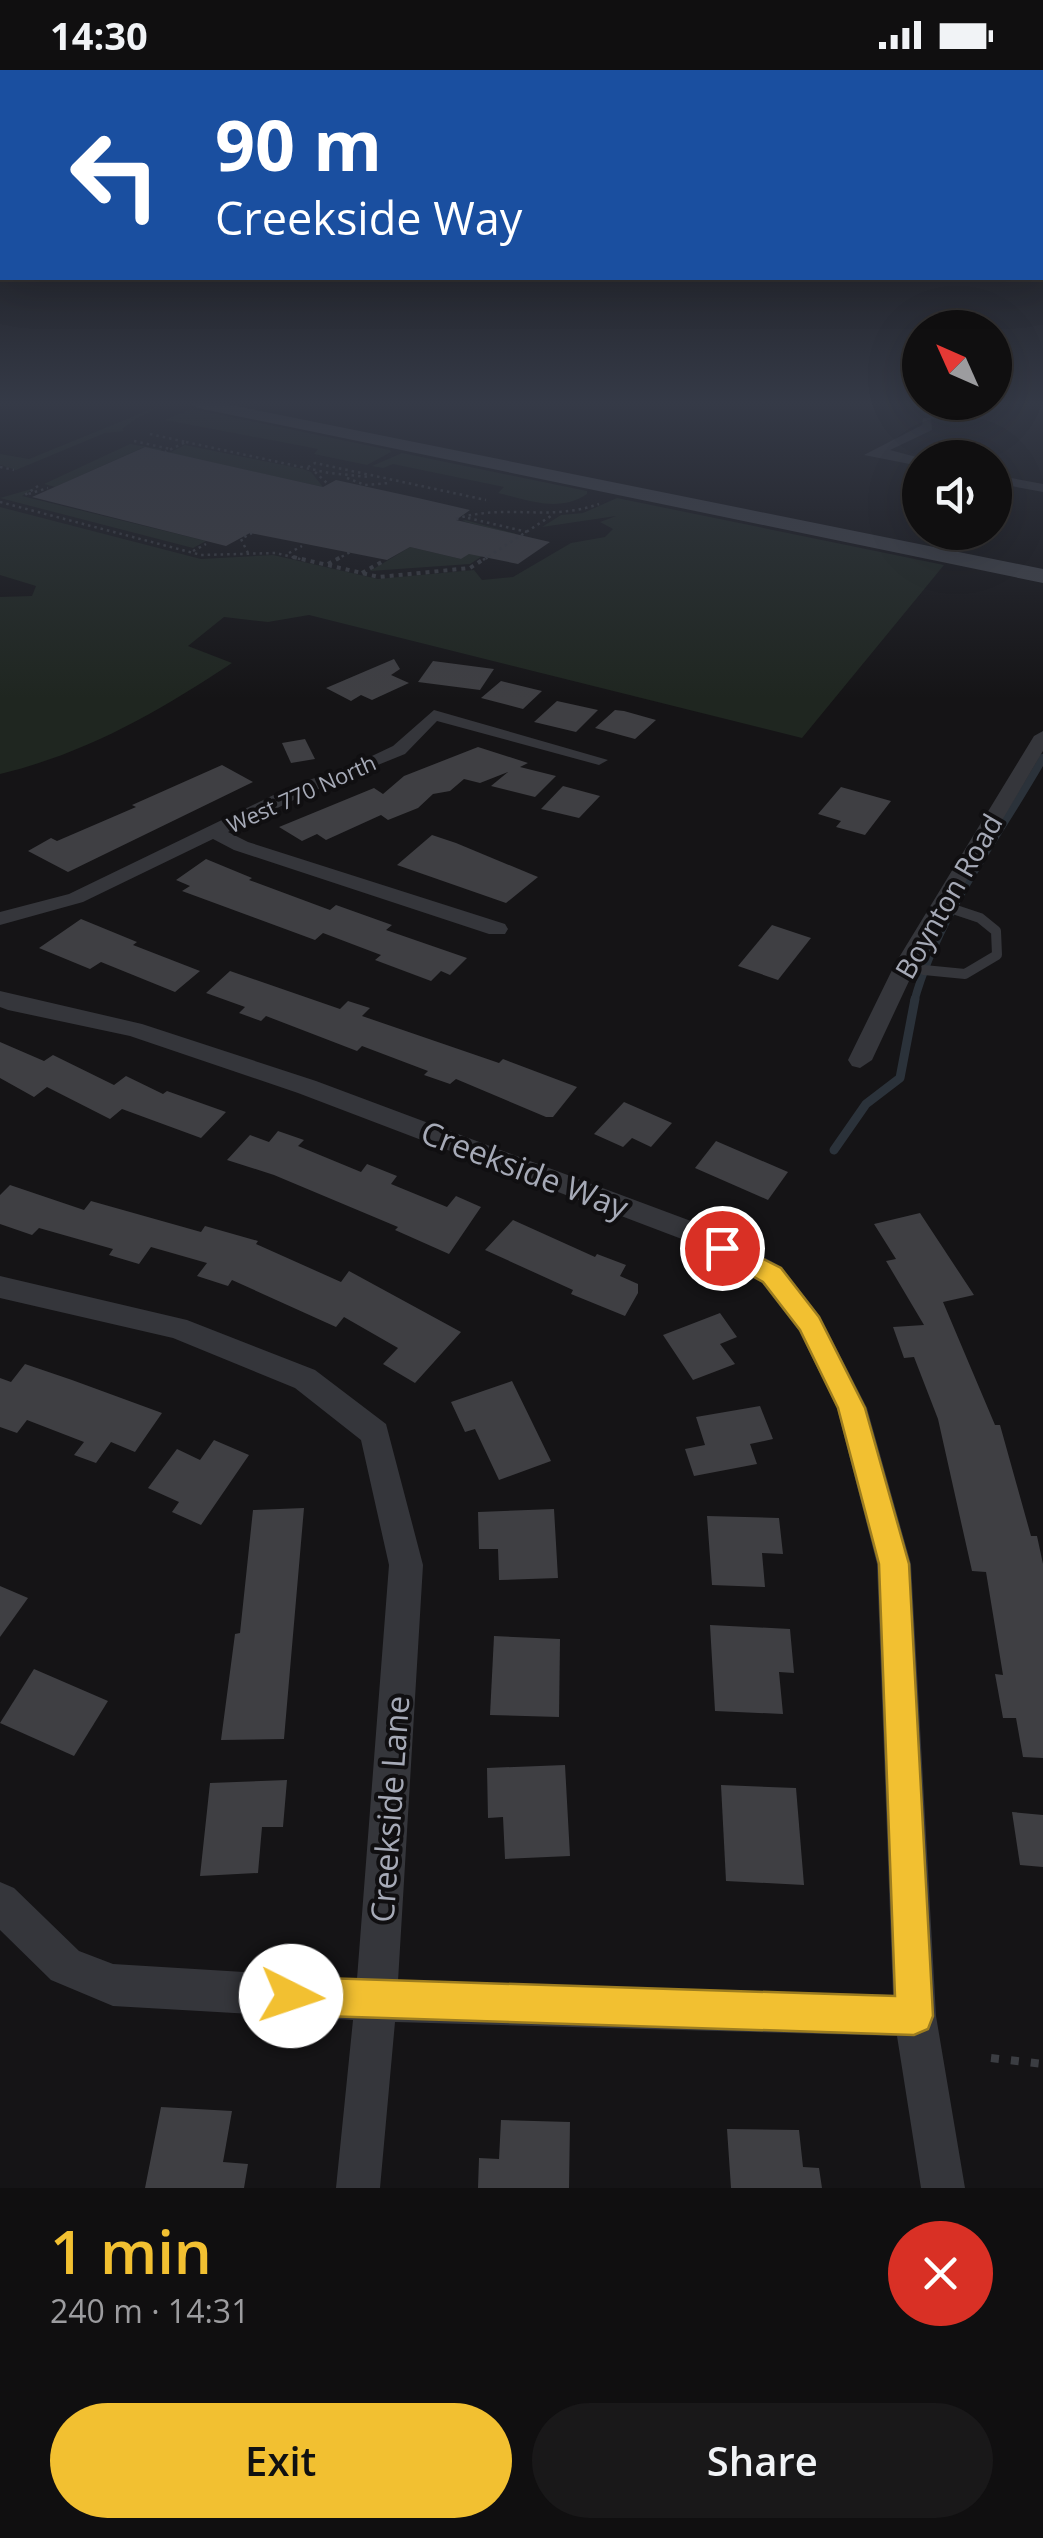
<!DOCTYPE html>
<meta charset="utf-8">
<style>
body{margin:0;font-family:"Open Sans",sans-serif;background:#191819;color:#f1f3f6;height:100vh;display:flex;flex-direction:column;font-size:38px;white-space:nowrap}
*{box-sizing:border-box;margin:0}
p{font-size:32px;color:#9c9c9f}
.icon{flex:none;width:55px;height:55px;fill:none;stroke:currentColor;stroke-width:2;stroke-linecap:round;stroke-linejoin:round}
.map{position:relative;height:2118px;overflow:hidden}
.side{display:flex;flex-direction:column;background:#100f10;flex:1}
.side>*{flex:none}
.top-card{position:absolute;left:0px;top:0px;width:1045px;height:210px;box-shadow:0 10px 40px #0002,0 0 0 2px #302f30;background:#1a4fa0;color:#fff;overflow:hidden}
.needle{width:65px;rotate:315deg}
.controls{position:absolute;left:902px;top:240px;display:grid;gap:20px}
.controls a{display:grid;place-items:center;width:110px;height:110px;border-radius:50%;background:#100f10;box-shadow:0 10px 40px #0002,0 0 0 2px #302f30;font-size:50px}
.pin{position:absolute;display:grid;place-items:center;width:85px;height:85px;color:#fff;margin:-42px;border:5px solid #fff;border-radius:50%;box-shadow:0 2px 10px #0007}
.me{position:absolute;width:110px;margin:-55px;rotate:94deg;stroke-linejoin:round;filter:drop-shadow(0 0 8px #0008)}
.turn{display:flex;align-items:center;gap:35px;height:210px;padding:0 50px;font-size:45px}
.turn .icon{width:130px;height:130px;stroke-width:2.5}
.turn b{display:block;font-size:70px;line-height:85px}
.round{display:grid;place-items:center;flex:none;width:105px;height:105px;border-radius:52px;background:#191819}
.summary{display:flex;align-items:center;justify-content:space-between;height:170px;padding:0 50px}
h1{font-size:60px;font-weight:600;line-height:75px;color:#f2c031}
.primary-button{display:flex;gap:20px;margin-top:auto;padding:20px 50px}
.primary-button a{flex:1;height:115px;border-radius:60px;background:#f2c031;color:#111;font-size:40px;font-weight:600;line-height:115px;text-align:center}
.primary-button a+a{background:#191819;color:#f1f3f6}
.status{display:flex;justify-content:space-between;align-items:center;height:70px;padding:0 50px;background:#100f10;direction:ltr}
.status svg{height:28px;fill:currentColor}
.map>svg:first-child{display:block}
.green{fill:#1f2620}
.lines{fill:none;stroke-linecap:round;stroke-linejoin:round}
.stream-far1{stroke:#2b323a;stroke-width:8}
.stream{stroke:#2b323a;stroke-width:9}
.building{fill:#3f3f43}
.path-far2{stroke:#3b3d42;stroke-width:2.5;stroke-dasharray:2.5 4;stroke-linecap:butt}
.path-far1{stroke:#3b3d42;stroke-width:4;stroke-dasharray:4 5;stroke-linecap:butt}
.path{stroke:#3b3d42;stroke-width:8;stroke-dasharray:8 12;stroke-linecap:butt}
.lane{stroke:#35363b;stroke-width:10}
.street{fill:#35363b;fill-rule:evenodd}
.secondary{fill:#43454b;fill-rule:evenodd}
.route{fill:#f2c031;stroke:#9d7d20;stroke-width:2.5}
.labels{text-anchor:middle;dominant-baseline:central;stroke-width:8;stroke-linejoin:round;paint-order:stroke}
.far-street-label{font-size:22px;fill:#a6aab7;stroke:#100f11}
.street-label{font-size:28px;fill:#a6aab7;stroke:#100f11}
.near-street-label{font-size:32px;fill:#a6aab7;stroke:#100f11}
</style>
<div class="status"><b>14:30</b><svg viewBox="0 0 49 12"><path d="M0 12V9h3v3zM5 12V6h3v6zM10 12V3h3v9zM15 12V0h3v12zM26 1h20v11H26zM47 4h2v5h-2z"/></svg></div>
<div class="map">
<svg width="1043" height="2118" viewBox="0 0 1043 2118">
<rect width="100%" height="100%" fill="#151416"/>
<g class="green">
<path d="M164 334 134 350 122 359 124 361 105 363 16 400 0 395V384L29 389Z"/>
<path d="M192 339 390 380 391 382 367 395 314 384 318 379 165 350Z"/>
<path d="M130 374 161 379V381L144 377 55 417 44 414Z"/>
<path d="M185 375 303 399 311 402 323 417 169 383Z"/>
<path d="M402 383 587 421V424C559 443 529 430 498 423L504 417 393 394 383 398 372 396Z"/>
<path d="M35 418 22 426 206 471 193 478 0 428Z"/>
<path d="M617 428 944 495 802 668 309 545 268 552 224 547 188 576 232 593C158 642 87 683 0 704V527L32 526 36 516 0 505V437L201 489 273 485 378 509 474 500 482 510 513 507 571 473 605 467 613 459 600 452 616 446 542 457 561 445 583 443Z"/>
<path d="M465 450 516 464 470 494 370 501 410 477 461 489 502 461 462 451Z"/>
</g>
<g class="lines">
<path class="stream-far1" d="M914 932C938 844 999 766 1043 688"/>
<path class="stream" d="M834 1080 866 1034 900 1008 915 929"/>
</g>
<g class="building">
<path d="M145 377 323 417 336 410 418 428 470 440 456 450 550 472 518 494 469 484 461 489 410 477 387 490 250 463 226 476 32 427Z"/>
<path d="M394 589 400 599 391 605 409 613 372 630 361 625 351 631 326 618Z"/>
<path d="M433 591 494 599 480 620 418 612Z"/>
<path d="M501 611 542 621 523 639 481 628Z"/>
<path d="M557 631 598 640 576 662 534 652Z"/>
<path d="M615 640 624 641 656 650 635 669 595 658Z"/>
<path d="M305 669 315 689 291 693 282 673Z"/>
<path d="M478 677 528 693 520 697 556 706 535 727 491 716 508 702 480 713 464 709 450 721 433 724 418 738 388 750 381 745 326 770 317 764 302 771 279 757 374 718 383 724 404 706Z"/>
<path d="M222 695 253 712 68 802 28 781 51 768 57 771 136 737 132 735Z"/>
<path d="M563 716 600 726 579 748 541 739Z"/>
<path d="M841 717 891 731 865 765 836 757 841 751 818 744Z"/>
<path d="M432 765 456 773 538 807 506 833 397 795Z"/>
<path d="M206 789 252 808 249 810 330 840 336 835 392 855 386 860 467 888 450 905 441 901 431 911 375 890 381 885 323 863 315 870 182 821 190 816 176 810Z"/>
<path d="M81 849 137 872 133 875 200 901 175 922 101 892 90 899 39 878Z"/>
<path d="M772 855 811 868 778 910 738 896Z"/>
<path d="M230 901 340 939 348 931 370 938 362 946 499 993 503 989 577 1017 553 1047H546L456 1009 450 1014 424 1005 428 1001 362 976 357 981 266 946 261 951 239 943 245 937 206 923Z"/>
<path d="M0 972 44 991 53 985 114 1015 126 1006 163 1024 167 1021 226 1042 201 1068 122 1039 110 1049 47 1017 34 1027 0 1008Z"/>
<path d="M624 1032 672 1053 651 1077 632 1068 623 1077 594 1064Z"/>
<path d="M278 1061 304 1070 298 1076 361 1102 367 1094 397 1106 391 1114 447 1137 456 1126 481 1137 449 1184 395 1160 398 1157 274 1105 227 1090 250 1065 269 1072Z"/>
<path d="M716 1071 788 1102 768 1130 695 1098Z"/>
<path d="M10 1115 84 1140 91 1131 201 1162 205 1156 258 1171 256 1174 341 1212 349 1201 461 1262 415 1313 383 1294 398 1278 344 1247 336 1257 232 1210 228 1216 197 1206 207 1193 151 1177 139 1194 109 1185 113 1179 39 1158 32 1165 0 1154V1125Z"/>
<path d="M920 1143 974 1225 943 1232 995 1355H1000L1031 1466H1037L1043 1494V1688L1023 1687 1016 1648H1003L995 1604 1003 1605 986 1502 972 1501 938 1349 914 1287 904 1288 893 1257 924 1255 886 1191 896 1189 874 1154Z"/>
<path d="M513 1150 595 1187 597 1184 626 1195 620 1206 638 1214V1223L625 1246 571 1224 573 1220 485 1180Z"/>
<path d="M720 1243 737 1267 720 1274 735 1294 693 1310 663 1265Z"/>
<path d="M25 1294 72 1310 162 1343 135 1382 111 1372 96 1393 74 1385 84 1372 27 1350 17 1363 0 1357V1308L11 1312Z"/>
<path d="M512 1311 551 1391 499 1410 475 1359 465 1362 451 1332Z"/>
<path d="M760 1336 773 1369 750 1374 757 1394 694 1406 685 1379 705 1375 696 1347Z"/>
<path d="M214 1370 249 1385 201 1455 172 1442 179 1432 148 1418 177 1379 200 1390Z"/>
<path d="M304 1438 284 1669 221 1670 235 1564 240 1563 253 1440Z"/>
<path d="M554 1439 558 1508 499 1510 498 1479H479L478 1442Z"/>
<path d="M707 1446 779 1448 783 1484 762 1483 765 1517 712 1515Z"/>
<path d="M0 1516 28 1528 0 1567Z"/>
<path d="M710 1555 790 1559 794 1603 779 1602 783 1644 715 1641Z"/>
<path d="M494 1566 560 1569 559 1647 490 1645Z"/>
<path d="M34 1599 108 1631 74 1686 0 1653Z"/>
<path d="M565 1695 570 1786 505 1789 503 1747 488 1748 487 1698Z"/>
<path d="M287 1710 283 1757H262L258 1803 200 1806 210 1713Z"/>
<path d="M721 1715 796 1718 804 1815 726 1811Z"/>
<path d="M1012 1742 1043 1745V1797L1020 1795Z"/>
<path d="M161 2037 232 2041 223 2092 248 2094 244 2118H145Z"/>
<path d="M501 2050 570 2052 569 2118H478L479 2088 499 2089Z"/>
<path d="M727 2059 799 2060 803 2097 819 2098 822 2118H731Z"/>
</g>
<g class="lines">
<g class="path-far2">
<path d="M150 364 186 372 165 382"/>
<path d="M134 371 170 379"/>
<path d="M186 372 329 403 369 407"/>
<path d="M0 397 14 400"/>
<path d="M308 397 315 393 486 430"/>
<path d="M315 402 328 414"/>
<path d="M347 408 365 415 389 413"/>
<path d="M38 416 25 425 48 418"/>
<path d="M0 432 201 485 276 483 304 490"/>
<path d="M468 448 527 462"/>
<path d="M456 449C505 433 549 452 599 434"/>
<path d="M193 481 206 474"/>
<path d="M248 483 241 469 252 463"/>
<path d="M289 483 302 476"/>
<path d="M336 490 350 482"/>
<path d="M483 490 554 444"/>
</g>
<g class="path-far1">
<path d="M293 487 379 507 470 498 487 487"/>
<path d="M328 494 341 487"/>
<path d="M362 503 385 490"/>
</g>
<path class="path" d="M991 1988 1043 1994"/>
<path class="lane" d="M924 900 965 904 997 885 996 861 980 848 956 840"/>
<g class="street">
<path d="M923 348H931L932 360 890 380 920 388V396L864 385 922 355Z"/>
<path d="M995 405 1043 414V422L995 413Z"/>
<path d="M434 640 608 690 599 695 437 651 405 684 306 724 228 762 248 772 505 854 508 859 505 864H489L234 780 213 769 83 832 0 855V842L69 824 292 716 355 694 393 676Z"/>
<path d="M1043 661V681L917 894 872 990 860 998 852 996 848 990 895 894 1034 666Z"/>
<path d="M0 921 142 954 316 1011 707 1157 782 1197 820 1246 867 1338 911 1494 936 1946 965 2118H921L897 1966 395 1952 380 2118H336L353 1950 113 1936 51 1910 0 1860V1812L14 1818 79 1881 113 1894 357 1909 389 1495 361 1370 295 1318 173 1268 0 1228V1206L187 1250 315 1300 386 1354 423 1495 398 1911 893 1925 877 1494 837 1338 799 1261 762 1213 687 1171 298 1023 130 966 8 940 0 937Z"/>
</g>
<path class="secondary" d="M189 333H221L1043 499V513L198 338Z"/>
</g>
<linearGradient id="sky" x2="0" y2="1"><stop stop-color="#0c0b0c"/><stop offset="0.53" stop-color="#353a47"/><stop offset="1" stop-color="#353a47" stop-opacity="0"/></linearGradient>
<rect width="1043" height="629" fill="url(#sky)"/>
<path class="route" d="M722 1168 781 1198 819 1247 865 1338 909 1494 933 1946 928 1959 914 1965 291 1945 278 1939 272 1926 278 1913 291 1907 895 1926 879 1494 838 1338 800 1260 763 1212 713 1184 710 1178 713 1171Z"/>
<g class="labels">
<g class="far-street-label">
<text transform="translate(301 723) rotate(-24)">West 770 North</text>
</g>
<g class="street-label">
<text transform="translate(948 826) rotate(-60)">Boynton Road</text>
</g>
<g class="near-street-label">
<text transform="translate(525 1099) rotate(21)">Creekside Way</text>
<text transform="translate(389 1739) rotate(-86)">Creekside Lane</text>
</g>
</g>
</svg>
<div class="controls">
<a><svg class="needle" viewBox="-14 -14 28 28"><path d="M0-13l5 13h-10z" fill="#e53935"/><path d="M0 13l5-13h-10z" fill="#9c9c9f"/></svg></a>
<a><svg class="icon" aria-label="sound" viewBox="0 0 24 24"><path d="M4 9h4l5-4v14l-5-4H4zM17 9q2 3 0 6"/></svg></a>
</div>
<div class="pin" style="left:722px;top:1178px;background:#d93025"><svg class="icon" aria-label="arrive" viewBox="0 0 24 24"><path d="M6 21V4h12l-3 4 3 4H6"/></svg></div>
<svg class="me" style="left:291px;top:1926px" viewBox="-20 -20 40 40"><circle r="19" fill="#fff"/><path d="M0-13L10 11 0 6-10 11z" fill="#f2c031"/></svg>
<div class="top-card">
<div class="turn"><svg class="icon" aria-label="left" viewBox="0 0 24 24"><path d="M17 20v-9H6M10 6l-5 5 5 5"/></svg><div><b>90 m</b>Creekside Way</div></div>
</div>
</div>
<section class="side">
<div class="summary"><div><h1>1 min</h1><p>240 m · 14:31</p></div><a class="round" style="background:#d93025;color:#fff"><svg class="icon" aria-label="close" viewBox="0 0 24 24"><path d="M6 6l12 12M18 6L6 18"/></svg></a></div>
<div class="primary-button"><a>Exit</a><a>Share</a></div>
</section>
